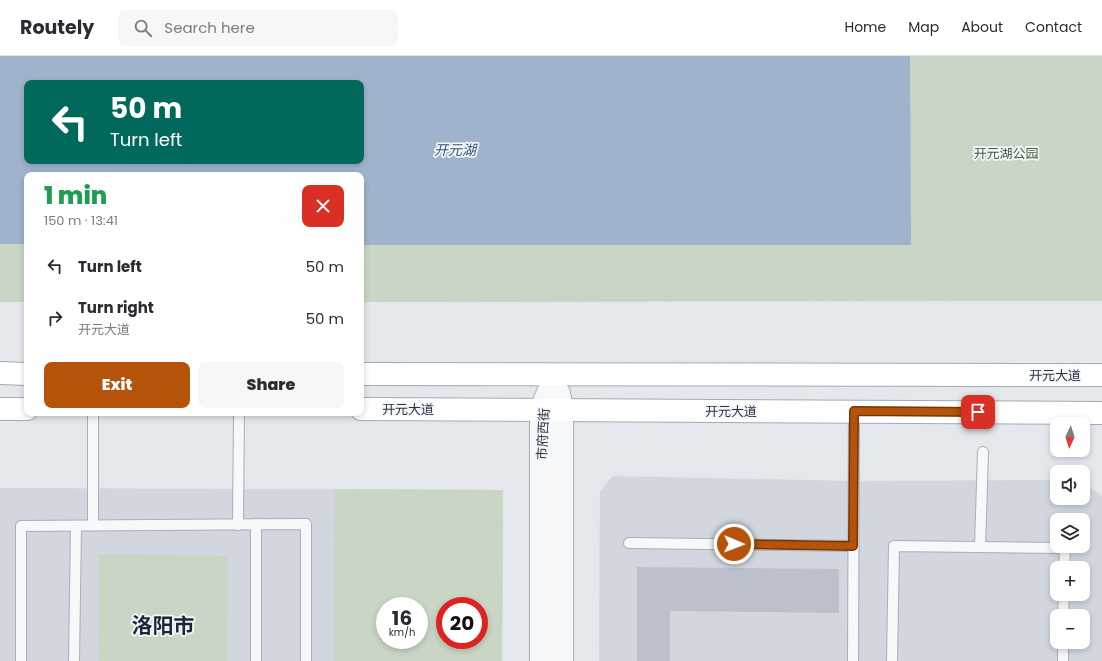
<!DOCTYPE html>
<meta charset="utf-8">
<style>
body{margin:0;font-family:Poppins,"Noto Sans SC",sans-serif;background:#f7f7f7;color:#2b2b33;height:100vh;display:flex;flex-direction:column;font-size:15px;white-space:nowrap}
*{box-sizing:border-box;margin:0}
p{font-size:13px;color:#7c7c81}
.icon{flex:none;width:22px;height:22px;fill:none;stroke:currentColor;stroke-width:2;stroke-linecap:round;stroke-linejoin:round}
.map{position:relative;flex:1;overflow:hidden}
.side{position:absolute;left:24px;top:116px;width:340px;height:244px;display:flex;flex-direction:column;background:#fff;border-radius:8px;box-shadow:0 2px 6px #0003}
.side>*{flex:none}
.banner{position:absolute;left:24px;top:24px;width:340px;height:84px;border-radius:8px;box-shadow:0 2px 6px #0003;background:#00695c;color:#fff;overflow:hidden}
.needle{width:26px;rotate:184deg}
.buttons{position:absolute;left:1050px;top:361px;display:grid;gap:8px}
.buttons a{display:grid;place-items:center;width:40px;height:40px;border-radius:8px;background:#fff;box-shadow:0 2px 6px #0003;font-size:20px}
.speed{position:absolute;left:376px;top:541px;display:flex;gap:8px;font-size:20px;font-weight:700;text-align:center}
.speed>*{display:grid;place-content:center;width:52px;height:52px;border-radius:50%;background:#fff;box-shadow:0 2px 6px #0003;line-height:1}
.speed small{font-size:10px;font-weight:400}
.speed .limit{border:6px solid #d22;background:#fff;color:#111}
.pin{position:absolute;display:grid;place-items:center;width:34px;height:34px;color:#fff;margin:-17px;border-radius:8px;box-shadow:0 2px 6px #0006}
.me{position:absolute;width:44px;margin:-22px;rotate:91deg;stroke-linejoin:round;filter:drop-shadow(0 0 3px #0008)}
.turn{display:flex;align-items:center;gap:14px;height:84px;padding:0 20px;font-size:18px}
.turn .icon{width:52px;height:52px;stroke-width:2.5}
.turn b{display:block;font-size:28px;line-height:34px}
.round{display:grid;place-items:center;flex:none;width:42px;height:42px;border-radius:8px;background:#f7f7f7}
.overview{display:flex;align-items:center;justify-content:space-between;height:68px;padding:0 20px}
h1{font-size:24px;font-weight:800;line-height:30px;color:#1e9e55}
.action{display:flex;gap:8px;margin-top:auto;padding:8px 20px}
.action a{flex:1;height:46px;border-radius:8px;background:#b45309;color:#fff;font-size:16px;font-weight:800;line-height:46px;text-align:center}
.action a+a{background:#f7f7f7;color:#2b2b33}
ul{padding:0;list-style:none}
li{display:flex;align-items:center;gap:12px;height:52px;padding:0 20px}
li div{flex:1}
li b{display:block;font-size:15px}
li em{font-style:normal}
header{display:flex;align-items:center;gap:24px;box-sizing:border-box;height:56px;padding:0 20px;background:#fff;border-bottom:1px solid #e1e1e2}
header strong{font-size:19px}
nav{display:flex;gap:22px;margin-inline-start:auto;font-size:14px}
.search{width:280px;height:36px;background:#f7f7f7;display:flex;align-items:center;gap:10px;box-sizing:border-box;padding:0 14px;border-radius:8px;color:#7c7c81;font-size:15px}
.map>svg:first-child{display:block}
.built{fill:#d2d6de;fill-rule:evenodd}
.green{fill:#c9d6c5;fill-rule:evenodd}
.water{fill:#9fb4cc;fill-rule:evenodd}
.building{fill:#bbc0ca}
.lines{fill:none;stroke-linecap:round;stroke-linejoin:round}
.service-casing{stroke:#a9aeb7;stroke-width:12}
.tertiary-casing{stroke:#a9aeb7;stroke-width:24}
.primary-casing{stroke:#a3abb8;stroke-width:24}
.service{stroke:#f7f8fa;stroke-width:10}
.tertiary{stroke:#f7f8fa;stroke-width:22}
.primary{stroke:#fff;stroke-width:22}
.route-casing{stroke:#753606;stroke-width:10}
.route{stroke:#b45309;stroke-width:7}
.labels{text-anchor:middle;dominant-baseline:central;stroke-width:3.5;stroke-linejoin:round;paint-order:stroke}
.park-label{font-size:13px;fill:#3f6138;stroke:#f4f6f9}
.street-label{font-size:13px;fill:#2b3445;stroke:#f4f6f9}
.water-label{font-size:14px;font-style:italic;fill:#34527a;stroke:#f4f6f9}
.town-label{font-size:21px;font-weight:bold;fill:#1d2536;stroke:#f4f6f9}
</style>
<header>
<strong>Routely</strong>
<div class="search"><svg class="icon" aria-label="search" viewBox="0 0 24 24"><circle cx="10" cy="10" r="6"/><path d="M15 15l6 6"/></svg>Search here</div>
<nav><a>Home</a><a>Map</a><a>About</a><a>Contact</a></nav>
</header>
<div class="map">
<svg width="1102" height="605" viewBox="0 0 1102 605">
<rect width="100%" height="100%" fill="#e4e7ec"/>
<g class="built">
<path d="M613 420 854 425 1057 424V442H1083V430L1092 433 1102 440V605H599L600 435ZM1057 464H1083V490H1057ZM1057 512H1083V538H1057ZM1057 560H1083V586H1057Z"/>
<path d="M0 432 503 434 502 605H0ZM385 550H419V584H385ZM445 550H479V584H445Z"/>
</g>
<g class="green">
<path d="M910 0H1102V245L361 246V189H910Z"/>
<rect x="0" y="188" width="27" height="58"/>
<path d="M335 433 503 434 502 605H334ZM385 550H419V584H385ZM445 550H479V584H445Z"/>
<path d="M99 498 228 500 227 605H98Z"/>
</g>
<path class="water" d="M0 0H910L911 189H361V119H27V188H0ZM27 27H361V105H27Z"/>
<path class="building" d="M637 511 839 513V557L670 555V605H637Z"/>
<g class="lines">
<defs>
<g id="service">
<path d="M93 357V469"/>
<path d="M238 469 239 357"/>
<path d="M629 487 853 490"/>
<path d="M980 491 983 396"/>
<path d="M1063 560 1064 538"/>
<path d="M21 605V470L306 468V605"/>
<path d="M74 605 76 470"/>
<path d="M256 605V468"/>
<path d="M853 605 854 355"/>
<path d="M892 605 894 490 1065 492 1064 512"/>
<path d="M1063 605V586"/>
</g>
<g id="tertiary">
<path d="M559 337 562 354V605"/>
<path d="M541 605V353L555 319"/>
</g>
<g id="primary">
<path d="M0 317 27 318"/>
<path d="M361 318 1102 319"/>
<path d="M0 353H27"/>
<path d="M361 353 1102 357"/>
</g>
</defs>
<use href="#service" class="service-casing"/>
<use href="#tertiary" class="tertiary-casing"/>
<use href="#primary" class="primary-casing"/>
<use href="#service" class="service"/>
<use href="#tertiary" class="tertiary"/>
<use href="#primary" class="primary"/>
</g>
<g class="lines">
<defs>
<path id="route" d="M734 488 853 490 854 355 978 356"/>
</defs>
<use href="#route" class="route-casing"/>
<use href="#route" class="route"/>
</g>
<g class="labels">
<g class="park-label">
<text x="1006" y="97">开元湖公园</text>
</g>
<g class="street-label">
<text x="1055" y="319">开元大道</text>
<text x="408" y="353">开元大道</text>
<text x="731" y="355">开元大道</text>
<text transform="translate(543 378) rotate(-87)">市府西街</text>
</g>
<g class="water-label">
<text x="455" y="94">开元湖</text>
</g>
<g class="town-label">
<text x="163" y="569">洛阳市</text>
</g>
</g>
</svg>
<div class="buttons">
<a><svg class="needle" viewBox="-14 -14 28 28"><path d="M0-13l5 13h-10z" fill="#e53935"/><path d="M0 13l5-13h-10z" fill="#7c7c81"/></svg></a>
<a><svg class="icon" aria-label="sound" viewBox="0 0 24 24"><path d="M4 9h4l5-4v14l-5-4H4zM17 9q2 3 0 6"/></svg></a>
<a><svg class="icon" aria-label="layers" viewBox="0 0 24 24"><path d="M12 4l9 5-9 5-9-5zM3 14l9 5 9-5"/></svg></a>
<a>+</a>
<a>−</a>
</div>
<div class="speed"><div>16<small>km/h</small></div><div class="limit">20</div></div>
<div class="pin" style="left:978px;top:356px;background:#d93025"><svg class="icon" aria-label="arrive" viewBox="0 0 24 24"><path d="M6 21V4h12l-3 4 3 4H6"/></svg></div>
<svg class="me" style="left:734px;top:488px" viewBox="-20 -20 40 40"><circle r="17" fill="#b45309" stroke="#fff" stroke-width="3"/><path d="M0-11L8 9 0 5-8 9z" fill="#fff"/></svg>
<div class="banner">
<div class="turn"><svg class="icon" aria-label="left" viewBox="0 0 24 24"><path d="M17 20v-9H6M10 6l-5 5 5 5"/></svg><div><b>50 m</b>Turn left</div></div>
</div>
<section class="side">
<div class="overview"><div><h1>1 min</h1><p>150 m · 13:41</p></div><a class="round" style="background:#d93025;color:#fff"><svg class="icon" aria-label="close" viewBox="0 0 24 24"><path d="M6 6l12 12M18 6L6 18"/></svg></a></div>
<ul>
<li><svg class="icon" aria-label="left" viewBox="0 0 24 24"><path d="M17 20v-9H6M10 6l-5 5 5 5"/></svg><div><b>Turn left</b></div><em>50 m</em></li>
<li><svg class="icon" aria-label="right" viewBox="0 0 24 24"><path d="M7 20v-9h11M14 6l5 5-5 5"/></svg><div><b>Turn right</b><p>开元大道</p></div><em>50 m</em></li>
</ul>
<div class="action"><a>Exit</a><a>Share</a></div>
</section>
</div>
